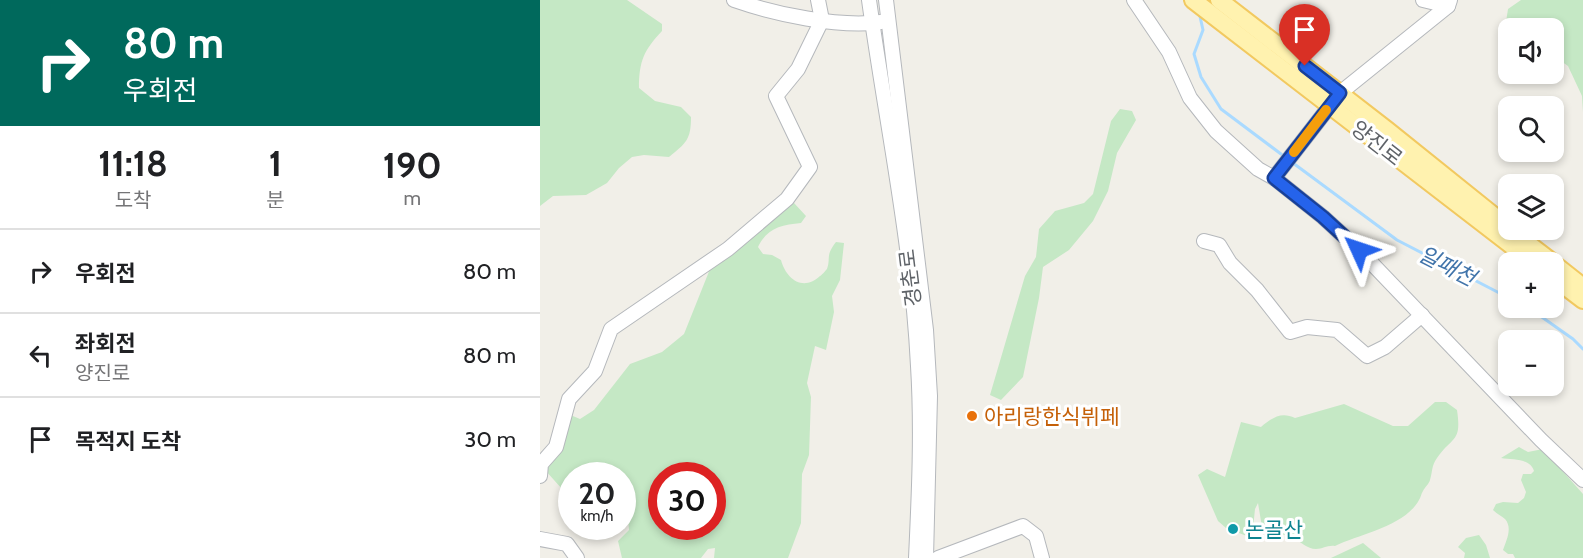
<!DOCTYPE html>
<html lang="ko">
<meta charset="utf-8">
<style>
body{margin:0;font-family:Cabin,"Noto Sans KR",sans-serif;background:#f2f2f2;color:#202124;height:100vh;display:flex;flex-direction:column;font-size:22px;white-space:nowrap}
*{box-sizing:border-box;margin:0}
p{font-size:20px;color:#757577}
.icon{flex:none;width:33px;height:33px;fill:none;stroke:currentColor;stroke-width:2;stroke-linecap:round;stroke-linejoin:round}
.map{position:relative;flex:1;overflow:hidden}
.sheet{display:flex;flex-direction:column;background:#fff;width:540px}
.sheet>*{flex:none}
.top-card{background:#00695c;color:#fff;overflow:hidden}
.controls{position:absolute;left:958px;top:18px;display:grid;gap:12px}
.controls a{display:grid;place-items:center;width:66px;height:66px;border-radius:12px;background:#fff;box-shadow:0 3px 9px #0003;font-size:30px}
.speed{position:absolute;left:18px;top:462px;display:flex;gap:12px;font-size:30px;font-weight:700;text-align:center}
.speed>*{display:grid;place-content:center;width:78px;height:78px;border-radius:50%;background:#fff;box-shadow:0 3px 9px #0003;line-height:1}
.speed small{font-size:15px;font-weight:400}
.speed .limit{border:9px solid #d22;background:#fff;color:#111}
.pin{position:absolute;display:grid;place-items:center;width:51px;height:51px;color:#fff;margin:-62px -26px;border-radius:50% 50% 50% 0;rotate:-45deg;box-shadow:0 0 6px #0007}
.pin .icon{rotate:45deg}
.me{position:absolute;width:66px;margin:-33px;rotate:312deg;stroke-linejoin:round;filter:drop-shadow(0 0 4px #0008)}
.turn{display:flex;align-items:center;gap:21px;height:126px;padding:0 24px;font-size:27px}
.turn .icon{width:78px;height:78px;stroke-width:2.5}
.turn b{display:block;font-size:42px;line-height:51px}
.eta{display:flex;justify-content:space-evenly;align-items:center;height:102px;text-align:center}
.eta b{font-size:36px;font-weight:700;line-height:42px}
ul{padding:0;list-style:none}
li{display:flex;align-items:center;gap:18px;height:84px;padding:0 24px;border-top:2px solid #e0e0e0}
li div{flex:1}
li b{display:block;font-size:22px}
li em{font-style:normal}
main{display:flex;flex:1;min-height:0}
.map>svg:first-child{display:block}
.green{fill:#c5e8c5;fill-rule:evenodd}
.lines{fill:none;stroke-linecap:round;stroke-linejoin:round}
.stream{stroke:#aadaff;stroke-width:3}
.minor-casing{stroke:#b5b8bc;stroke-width:16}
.major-casing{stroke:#f2c960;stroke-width:20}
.minor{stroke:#fff;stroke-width:14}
.major{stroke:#fff2af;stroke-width:16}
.route-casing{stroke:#184099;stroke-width:15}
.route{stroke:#2563eb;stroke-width:10}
.slow{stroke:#f59e0b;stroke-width:10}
.food-dot{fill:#e8710a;stroke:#fff;stroke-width:2}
.culture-dot{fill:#0f9aa8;stroke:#fff;stroke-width:2}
.labels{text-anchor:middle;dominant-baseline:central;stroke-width:6;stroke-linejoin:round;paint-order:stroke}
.street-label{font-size:21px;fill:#5f6368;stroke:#fff}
.food-label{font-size:21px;fill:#c56008;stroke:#fff;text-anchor:start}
.culture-label{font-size:21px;fill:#0d838f;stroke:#fff;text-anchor:start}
.water-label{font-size:22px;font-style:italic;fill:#4174aa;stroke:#fff}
</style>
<main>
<section class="sheet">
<div class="top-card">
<div class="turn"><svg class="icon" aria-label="right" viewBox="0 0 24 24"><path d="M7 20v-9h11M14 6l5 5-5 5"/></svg><div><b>80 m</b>우회전</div></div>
</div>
<div class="eta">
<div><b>11:18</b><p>도착</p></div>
<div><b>1</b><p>분</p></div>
<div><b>190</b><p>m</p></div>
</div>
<ul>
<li><svg class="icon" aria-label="right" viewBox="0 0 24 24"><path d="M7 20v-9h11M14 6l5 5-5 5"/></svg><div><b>우회전</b></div><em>80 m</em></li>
<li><svg class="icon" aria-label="left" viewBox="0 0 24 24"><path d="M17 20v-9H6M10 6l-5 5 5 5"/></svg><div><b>좌회전</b><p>양진로</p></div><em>80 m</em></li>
<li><svg class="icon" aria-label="arrive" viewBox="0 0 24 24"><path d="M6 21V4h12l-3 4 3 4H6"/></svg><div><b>목적지 도착</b></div><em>30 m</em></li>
</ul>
</section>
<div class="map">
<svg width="1043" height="558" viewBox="0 0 1043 558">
<rect width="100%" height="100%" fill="#f1efe8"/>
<g class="green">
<path d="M0 0H87L122 24V31C104 50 99 61 99 88L115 101 141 107 151 117C151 140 146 143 129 157L104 155 92 157 79 168 67 183 46 195 13 196 0 206Z"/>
<path d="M981 0H1043V112L1042 96 1028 66 1014 56V28H975L966 22 968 9Z"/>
<path d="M580 109 592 111 596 120 577 153 568 191 553 221 529 250 503 267 499 298 483 377 461 400 450 395 485 276 496 257 499 229 515 211 544 203 553 194 571 121Z"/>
<path d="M254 203 266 216 261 223C241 225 227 228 218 247L223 254 232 255 241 260C246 279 263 292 280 276 281 276 286 270 287 269 291 258 285 256 296 242L304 243 300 280 292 296 294 312 286 350 275 346 267 383 271 397 269 455 262 474 261 523 248 558H174L175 548 168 549 161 558H82L78 541 89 530 88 518 83 517 82 476H32L31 499 5 470 28 414 40 419 54 410 90 364 122 352 144 334 170 269 243 207ZM122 476H172V526H122Z"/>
<path d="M895 402H906L917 410C922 443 912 436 897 458 891 467 893 470 890 480 889 484 885 487 883 491 881 494 881 497 879 500 865 526 820 534 795 546 787 545 783 549 776 549 767 549 761 542 754 538 742 532 735 537 722 527L718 503 715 509 712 538 686 528 678 521 658 475 667 469 685 477 701 422 721 427C732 418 741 411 755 418L804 404 853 426H868Z"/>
<path d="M979 447 988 452 1003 449 1043 494V558H975L973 554H968L963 550C966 541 973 528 965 519 962 516 957 514 953 510L956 504 963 502 978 503 984 498 986 492 981 480 983 474H991L994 471C990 458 973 460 961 458Z"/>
<path d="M939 535 946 545 950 558H924L925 553 918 547 926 538Z"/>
<path d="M823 543 841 558H791Z"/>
</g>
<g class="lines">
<g class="stream">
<path d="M659 12 663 30 654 54 661 77 681 109 745 157"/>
<path d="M753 163 857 240 969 298"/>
<path d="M989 308 1033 339 1043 349"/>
</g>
<defs>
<g id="minor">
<path d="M194 0C234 14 299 28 341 22"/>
<path d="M329 0C346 122 372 243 378 366 382 430 379 494 376 558"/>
<path d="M346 0 386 330 390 396 386 558"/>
<path d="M594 0 629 52 650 98 676 131 718 169 734 178 783 217 819 250 1001 440 1043 480"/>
<path d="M883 0 908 6"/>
<path d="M734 178 800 93 908 6 910 0"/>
<path d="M664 241 679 245 690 263 717 290 750 332 767 327 797 330 827 356 845 347 882 315"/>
<path d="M0 476 1 464 16 447 29 399 55 371 71 329 188 249 247 199 270 167 236 96 258 69 282 20 278 0"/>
<path d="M0 539 27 544 37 558"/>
<path d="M398 558 483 526 496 536 502 558"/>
</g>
<g id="major">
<path d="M653 0 993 262"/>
<path d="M679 0 847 130 969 228"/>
<path d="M970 230 1012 262"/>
<path d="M1014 264 1043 287"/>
<path d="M1022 284 1043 300"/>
</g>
</defs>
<use href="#minor" class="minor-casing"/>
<use href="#major" class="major-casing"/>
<use href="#minor" class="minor"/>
<use href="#major" class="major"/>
</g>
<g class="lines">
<defs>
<path id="route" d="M765 66 800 93 734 178 783 217 819 250"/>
</defs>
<use href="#route" class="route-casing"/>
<use href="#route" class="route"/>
<path class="slow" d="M754 152 786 110"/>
</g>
<circle class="food-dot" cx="432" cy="416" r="6"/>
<circle class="culture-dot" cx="693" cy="529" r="6"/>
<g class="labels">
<g class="street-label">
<text transform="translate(837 143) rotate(38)">양진로</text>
<text transform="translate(370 278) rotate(-97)">경춘로</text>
</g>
<g class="food-label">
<text x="444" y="416">아리랑한식뷔페</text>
</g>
<g class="culture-label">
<text x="705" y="529">논골산</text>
</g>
<g class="water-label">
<text transform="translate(907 266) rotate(27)">일패천</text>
</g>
</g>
</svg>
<div class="controls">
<a><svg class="icon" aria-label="sound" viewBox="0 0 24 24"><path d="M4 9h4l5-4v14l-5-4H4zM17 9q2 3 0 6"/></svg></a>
<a><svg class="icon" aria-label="search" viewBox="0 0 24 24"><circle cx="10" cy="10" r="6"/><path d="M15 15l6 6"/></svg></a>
<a><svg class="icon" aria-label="layers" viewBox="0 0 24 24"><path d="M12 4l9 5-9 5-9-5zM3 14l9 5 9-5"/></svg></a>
<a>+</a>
<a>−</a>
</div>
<div class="speed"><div>20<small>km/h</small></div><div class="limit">30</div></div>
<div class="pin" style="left:765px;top:66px;background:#d93025"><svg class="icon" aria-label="arrive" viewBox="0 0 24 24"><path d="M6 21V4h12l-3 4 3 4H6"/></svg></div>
<svg class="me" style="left:819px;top:250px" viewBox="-20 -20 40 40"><path d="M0-17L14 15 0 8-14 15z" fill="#2563eb" stroke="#fff" stroke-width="4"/></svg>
</div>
</main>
